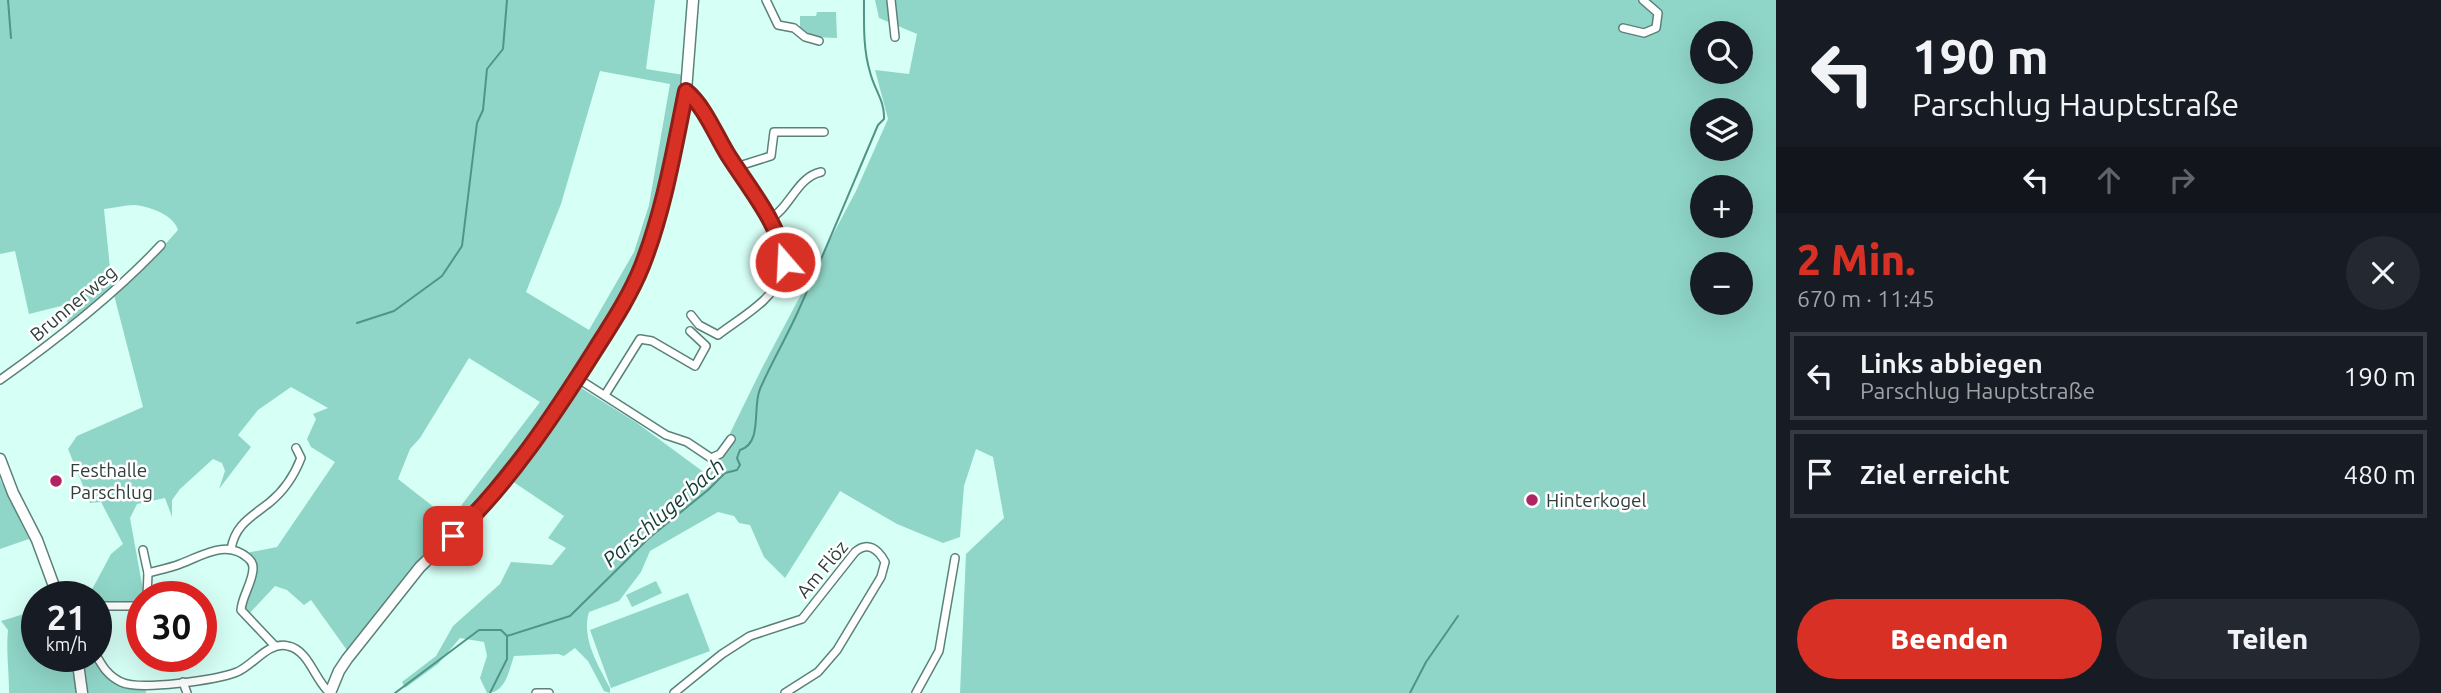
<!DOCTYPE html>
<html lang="de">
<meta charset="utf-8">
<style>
body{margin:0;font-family:Ubuntu,sans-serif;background:#242831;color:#f1f3f6;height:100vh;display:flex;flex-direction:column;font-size:26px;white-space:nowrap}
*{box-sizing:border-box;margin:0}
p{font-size:23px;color:#9ea1a6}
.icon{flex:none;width:38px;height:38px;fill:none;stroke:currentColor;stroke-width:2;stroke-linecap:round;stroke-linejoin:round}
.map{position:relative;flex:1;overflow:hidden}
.side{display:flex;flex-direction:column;background:#171b24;width:665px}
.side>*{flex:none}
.guide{background:#171b24;color:#f1f3f6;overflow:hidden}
.buttons{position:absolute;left:1690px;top:21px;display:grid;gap:14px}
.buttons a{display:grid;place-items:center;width:63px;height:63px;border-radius:50%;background:#171b24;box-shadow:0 7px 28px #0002;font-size:35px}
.speed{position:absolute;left:21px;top:581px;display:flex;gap:14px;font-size:35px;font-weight:700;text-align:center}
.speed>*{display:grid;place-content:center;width:91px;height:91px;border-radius:50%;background:#171b24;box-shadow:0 7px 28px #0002;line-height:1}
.speed small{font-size:18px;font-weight:400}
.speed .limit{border:10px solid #d22;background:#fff;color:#111}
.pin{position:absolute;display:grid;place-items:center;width:60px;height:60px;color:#fff;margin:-30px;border-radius:14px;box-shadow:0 4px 10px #0006}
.me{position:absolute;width:77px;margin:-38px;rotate:341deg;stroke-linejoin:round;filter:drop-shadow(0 0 5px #0008)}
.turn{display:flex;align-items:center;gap:24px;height:147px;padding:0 21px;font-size:32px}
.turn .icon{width:91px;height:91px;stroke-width:2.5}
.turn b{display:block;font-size:49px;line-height:60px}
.lanes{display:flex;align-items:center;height:66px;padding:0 21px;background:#0003;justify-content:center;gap:35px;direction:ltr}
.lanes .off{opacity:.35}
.round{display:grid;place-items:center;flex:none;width:74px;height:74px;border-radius:37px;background:#242831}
.summary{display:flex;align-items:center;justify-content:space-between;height:119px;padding:0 21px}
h1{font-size:42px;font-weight:800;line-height:52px;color:#d93025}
.primary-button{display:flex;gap:14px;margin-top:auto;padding:14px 21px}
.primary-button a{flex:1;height:80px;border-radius:42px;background:#d93025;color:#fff;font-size:28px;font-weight:800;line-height:80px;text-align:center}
.primary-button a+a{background:#242831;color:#f1f3f6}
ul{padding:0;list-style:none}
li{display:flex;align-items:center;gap:21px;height:88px;margin:0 14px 10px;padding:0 7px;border:4px solid #363941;border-radius:0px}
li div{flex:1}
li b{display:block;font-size:26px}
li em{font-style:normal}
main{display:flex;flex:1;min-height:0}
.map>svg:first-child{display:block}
.green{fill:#90d6c8;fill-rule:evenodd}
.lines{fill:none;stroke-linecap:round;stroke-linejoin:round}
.stream{stroke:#509487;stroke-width:2}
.minor-casing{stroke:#5c8179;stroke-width:10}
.major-casing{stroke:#5c8179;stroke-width:13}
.minor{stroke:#fff;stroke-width:7}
.major{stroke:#fff;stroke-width:10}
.route-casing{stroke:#8d1f18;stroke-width:18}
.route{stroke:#d93025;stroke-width:12}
.poi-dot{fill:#af2461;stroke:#fff;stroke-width:2.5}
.labels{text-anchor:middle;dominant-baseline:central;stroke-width:5;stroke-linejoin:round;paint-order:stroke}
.street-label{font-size:19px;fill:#2f3f3b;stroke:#fff}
.poi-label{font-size:19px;fill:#2f3f3b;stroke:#fff;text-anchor:start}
.water-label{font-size:21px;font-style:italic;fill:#123d35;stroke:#fff}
</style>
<main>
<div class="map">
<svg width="1776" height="693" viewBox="0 0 1776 693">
<rect width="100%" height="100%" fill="#d6fff5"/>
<g class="green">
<path d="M0 0H655L646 69 684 75 663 190 642 261 599 338 509 468 349 653 311 600 304 605 287 590 275 586 247 616C238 595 270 568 246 553L277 547 335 462 311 447 307 439 316 419 313 414 328 408 291 387 258 410 238 435 251 447 219 489 225 471 222 463 213 459 180 489 172 500V517L165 498 137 504 130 518 143 590 142 599 135 604 96 603V597H88L111 554 123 544 101 502 90 503 68 449 77 436 143 407 114 295 142 270 178 230C174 215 149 206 134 205 124 205 114 208 104 209L112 288 68 326 65 305 29 314 15 251 0 254ZM600 71 670 84 649 205 634 252 589 330 526 292 561 204ZM469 358 540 402 454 515H444L398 479 410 449 420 438Z"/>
<path d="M875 0H1776V693H960L966 554 1004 518 993 457 976 449 964 486 960 537 943 543 897 524 840 491 785 578 764 557 750 525 739 523 734 516 718 512 650 551 641 572 619 601 589 612C581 638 598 665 610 688V693L604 691 588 661 575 648 564 656 558 654 514 656C509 670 506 693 487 693L480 678 487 656 484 642 460 638 438 664 405 688 402 682 436 656 453 626 500 584 511 562 552 565 566 548 548 538 564 516 509 479 578 386 637 423 709 476 762 368 856 191 888 119 875 70 909 74 917 34 879 18ZM1703 33H1741V72H1703ZM1703 110H1741V149H1703ZM1703 187H1741V226H1703ZM1703 264H1741V303H1703Z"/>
<path d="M817 12H836L837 38 813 37 800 27V16H816Z"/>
<path d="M0 479 29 539 0 549Z"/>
<path d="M656 581 662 593 632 607 626 595Z"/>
<path d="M688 593 710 651 611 688 590 630Z"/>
<path d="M37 610V656H70L77 693H9C9 671 6 651 8 630L1 621Z"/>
<path d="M83 656H95L105 674 145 688 146 693H87Z"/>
</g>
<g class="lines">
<g class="stream">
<path d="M8 0 11 38"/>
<path d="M357 323 394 311 442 276 462 246 477 123 483 110 487 69 503 49 507 0"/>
<path d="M395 693 479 630H501L507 636 570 616 649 538 708 490 725 473 737 470 740 465 737 458 740 450C763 443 752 408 760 389 772 361 788 335 800 307 827 247 852 186 878 125L884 119C885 101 874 89 870 72 863 49 864 24 864 0"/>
<path d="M490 693 507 659V636"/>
<path d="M1410 693 1426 662 1458 616"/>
</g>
<defs>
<g id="minor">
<path d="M766 0 778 25 794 28 805 37 819 41"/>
<path d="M891 0 895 37"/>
<path d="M1623 28 1644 33 1656 28 1658 13 1643 0"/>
<path d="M686 91 692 96C704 114 715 133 726 152 741 178 793 242 783 272 774 300 740 318 718 335L699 325 691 315"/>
<path d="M736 167 771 156 774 132H824"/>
<path d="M769 220C790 208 797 177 821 172"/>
<path d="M577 378 666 435 687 442 711 458 720 454 731 439"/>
<path d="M0 380C55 341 115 294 161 245"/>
<path d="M605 395 640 339 652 341 695 366 706 346 690 331"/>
<path d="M231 549C235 525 251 517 269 503 284 491 294 476 301 458L296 448"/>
<path d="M143 550 148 573 147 597"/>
<path d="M148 573C159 570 170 568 180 564 202 556 226 539 248 558 251 561 253 563 253 568 253 582 242 596 241 610L275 646"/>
<path d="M96 606H142"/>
<path d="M96 655C103 667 108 676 121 682 140 691 216 680 237 672 254 665 268 641 288 646 309 650 315 681 330 693"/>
<path d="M183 682 187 693"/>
<path d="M536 693H549"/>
<path d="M674 693 722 654 750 636 802 619 855 552C868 541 878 549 885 562L881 577 837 650 818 672 785 693"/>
<path d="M916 693 939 651 955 558"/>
</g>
<g id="major">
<path d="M0 459 13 493 37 540 58 597"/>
<path d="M77 656 82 693"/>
<path d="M330 693 339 671 347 659 420 567 469 520 536 436 616 316 641 269 659 220 667 188 686 91 693 0"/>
</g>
</defs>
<use href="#minor" class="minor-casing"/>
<use href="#major" class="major-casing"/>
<use href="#minor" class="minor"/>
<use href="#major" class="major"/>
</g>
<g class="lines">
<defs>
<path id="route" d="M453 536C509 483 554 415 595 350 612 323 630 296 642 266 664 210 674 150 686 91 705 107 715 134 728 155 749 188 779 223 785 262"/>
</defs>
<use href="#route" class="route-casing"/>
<use href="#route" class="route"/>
</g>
<g class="poi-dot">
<circle cx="56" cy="481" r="7"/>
<circle cx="1532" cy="500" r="7"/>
</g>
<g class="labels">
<g class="street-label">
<text transform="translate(73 303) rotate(-40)">Brunnerweg</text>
<text transform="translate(822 569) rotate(-50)">Am Flöz</text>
</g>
<g class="poi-label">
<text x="70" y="470">Festhalle<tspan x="70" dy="22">Parschlug</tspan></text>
<text x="1546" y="500">Hinterkogel</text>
</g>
<g class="water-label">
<text transform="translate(663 512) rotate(-41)">Parschlugerbach</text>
</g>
</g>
</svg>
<div class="buttons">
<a><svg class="icon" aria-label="search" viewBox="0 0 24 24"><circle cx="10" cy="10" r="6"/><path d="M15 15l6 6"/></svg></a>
<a><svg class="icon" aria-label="layers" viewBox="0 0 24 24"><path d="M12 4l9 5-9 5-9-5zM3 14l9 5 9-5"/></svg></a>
<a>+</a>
<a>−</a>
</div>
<div class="speed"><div>21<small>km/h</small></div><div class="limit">30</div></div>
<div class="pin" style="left:453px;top:536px;background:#d93025"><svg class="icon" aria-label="arrive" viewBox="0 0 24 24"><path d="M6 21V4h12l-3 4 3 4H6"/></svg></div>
<svg class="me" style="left:785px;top:262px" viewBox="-20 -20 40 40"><circle r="17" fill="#d93025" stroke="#fff" stroke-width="3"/><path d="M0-11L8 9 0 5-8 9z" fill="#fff"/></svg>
</div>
<section class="side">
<div class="guide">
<div class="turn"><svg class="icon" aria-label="left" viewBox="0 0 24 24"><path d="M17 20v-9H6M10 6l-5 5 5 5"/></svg><div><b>190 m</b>Parschlug Hauptstraße</div></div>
<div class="lanes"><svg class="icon" aria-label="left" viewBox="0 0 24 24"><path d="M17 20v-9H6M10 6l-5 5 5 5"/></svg><svg class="icon off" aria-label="ahead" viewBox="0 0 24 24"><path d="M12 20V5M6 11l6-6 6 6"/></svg><svg class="icon off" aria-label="right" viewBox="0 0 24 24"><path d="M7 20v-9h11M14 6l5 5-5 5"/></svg></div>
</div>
<div class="summary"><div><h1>2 Min.</h1><p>670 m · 11:45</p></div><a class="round"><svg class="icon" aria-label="close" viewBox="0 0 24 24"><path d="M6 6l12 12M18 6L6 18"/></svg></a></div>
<ul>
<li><svg class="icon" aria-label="left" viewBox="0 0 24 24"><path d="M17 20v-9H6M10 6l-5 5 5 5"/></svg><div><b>Links abbiegen</b><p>Parschlug Hauptstraße</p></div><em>190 m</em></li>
<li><svg class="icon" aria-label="arrive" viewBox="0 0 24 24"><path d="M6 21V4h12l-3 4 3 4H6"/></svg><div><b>Ziel erreicht</b></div><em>480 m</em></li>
</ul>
<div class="primary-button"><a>Beenden</a><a>Teilen</a></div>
</section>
</main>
